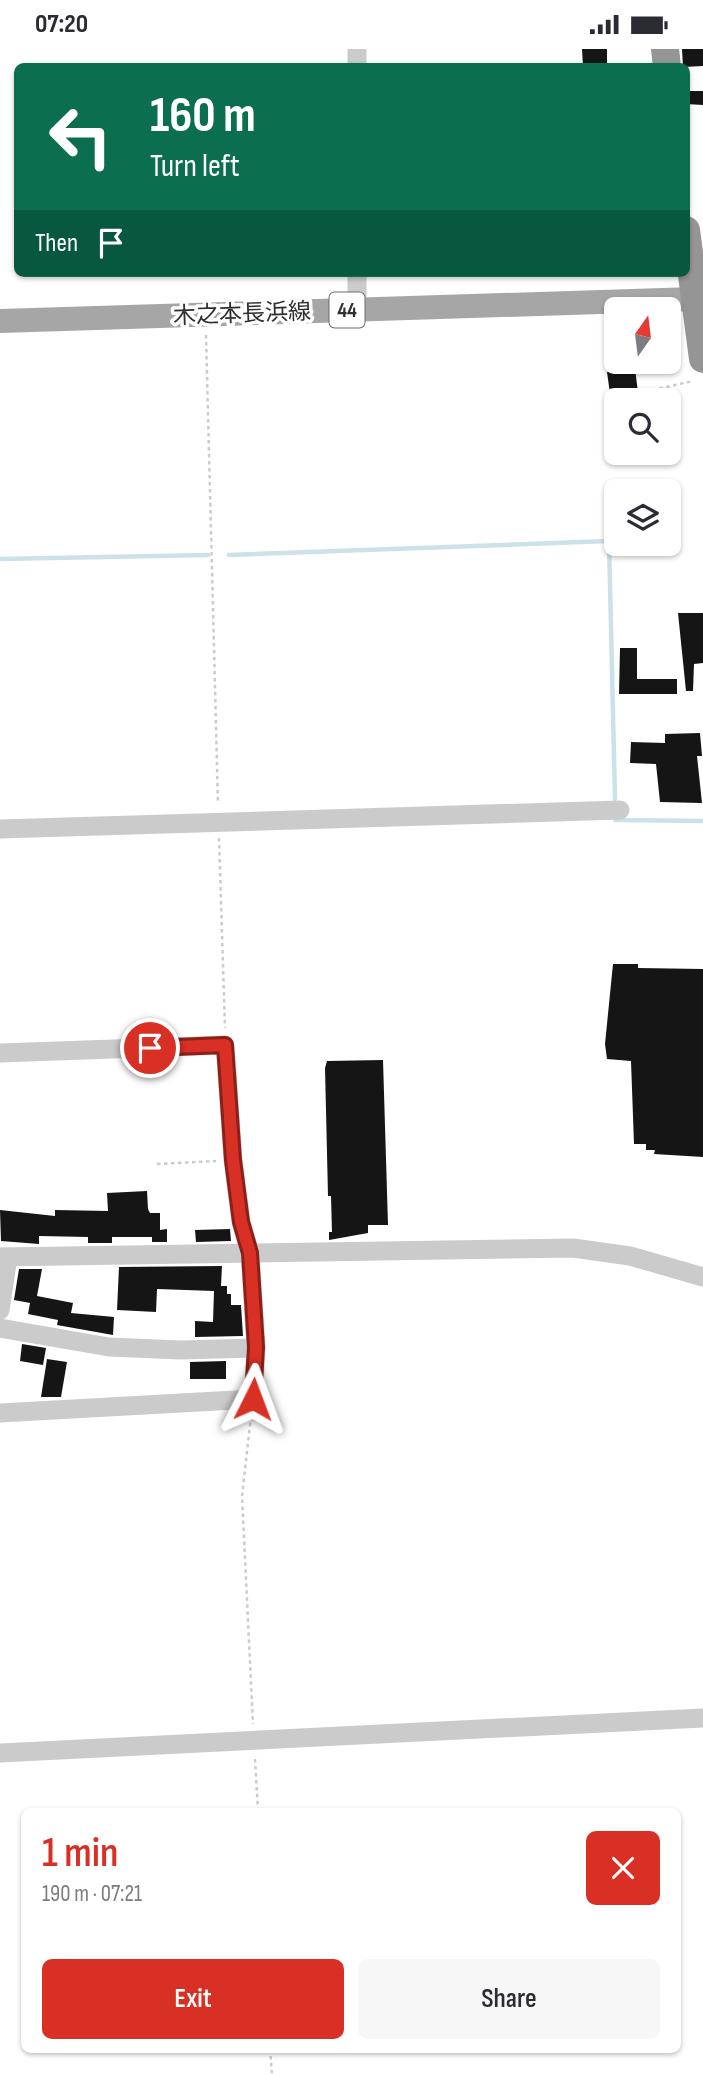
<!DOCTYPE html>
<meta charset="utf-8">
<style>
body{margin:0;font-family:"Sofia Sans Condensed","Noto Sans JP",sans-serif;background:#f7f7f7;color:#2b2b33;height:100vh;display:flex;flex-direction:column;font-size:26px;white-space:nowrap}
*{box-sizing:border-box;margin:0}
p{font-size:23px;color:#7c7c81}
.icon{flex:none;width:38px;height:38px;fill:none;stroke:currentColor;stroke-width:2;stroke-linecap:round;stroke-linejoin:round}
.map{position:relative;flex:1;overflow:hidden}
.drawer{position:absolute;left:21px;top:1759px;width:660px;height:245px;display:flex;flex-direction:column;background:#fff;border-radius:10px;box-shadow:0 2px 5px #0004}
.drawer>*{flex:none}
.top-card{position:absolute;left:14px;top:14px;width:676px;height:214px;border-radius:10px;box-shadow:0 2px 5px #0004;background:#0b6e4f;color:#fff;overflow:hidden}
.needle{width:46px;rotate:14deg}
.fabs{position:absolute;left:604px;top:248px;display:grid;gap:14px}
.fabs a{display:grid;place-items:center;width:77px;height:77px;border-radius:10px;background:#fff;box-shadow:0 2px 5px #0004;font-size:35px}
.pin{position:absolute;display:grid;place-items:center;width:60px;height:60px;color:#fff;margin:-30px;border:4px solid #fff;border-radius:50%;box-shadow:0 2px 7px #0007}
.me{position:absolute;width:77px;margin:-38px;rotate:3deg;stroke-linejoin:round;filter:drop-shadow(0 0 5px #0008)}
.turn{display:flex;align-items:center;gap:24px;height:147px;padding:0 21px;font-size:32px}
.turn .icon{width:91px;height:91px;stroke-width:2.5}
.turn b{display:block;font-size:49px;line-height:60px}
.then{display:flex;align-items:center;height:66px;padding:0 21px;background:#0003;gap:14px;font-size:26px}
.round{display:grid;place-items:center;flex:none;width:74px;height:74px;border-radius:10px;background:#f7f7f7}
.summary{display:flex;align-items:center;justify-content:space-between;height:119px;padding:0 21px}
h1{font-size:42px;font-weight:600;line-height:52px;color:#d93025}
.action{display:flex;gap:14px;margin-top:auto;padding:14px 21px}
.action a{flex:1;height:80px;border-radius:10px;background:#d93025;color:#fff;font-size:28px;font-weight:600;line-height:80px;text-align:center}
.action a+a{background:#f7f7f7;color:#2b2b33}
.status{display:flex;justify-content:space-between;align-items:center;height:49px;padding:0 35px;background:#fff;direction:ltr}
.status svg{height:19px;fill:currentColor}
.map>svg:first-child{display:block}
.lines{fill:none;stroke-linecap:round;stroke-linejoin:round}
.stream{stroke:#cce2e8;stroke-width:4.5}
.building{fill:#151515}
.path{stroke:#cbcbcb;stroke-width:2.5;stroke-dasharray:3.5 3.5;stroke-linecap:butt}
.minor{stroke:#cbcbcb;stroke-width:19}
.major{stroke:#a6a6a6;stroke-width:24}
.highway{stroke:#959595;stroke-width:28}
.route-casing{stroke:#8d1f18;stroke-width:18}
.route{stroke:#d93025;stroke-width:12}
.labels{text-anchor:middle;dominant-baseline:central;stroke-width:7;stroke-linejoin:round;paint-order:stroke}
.shield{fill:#fff;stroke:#6d6d6d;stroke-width:2}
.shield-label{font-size:21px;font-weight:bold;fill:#2e2e2e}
.street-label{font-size:23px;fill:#2e2e2e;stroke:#fff}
</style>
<div class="status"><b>07:20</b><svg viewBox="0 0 49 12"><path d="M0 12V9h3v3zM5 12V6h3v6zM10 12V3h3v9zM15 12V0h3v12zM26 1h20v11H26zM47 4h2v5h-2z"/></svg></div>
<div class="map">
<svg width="703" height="2026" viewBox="0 0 703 2026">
<rect width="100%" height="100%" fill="#fff"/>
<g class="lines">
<g class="stream">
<path d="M229 506 609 492 615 750"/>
<path d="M0 510 208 506"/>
<path d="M615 771 703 772"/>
</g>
</g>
<g class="building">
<path d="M582 0H607V18H583Z"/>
<path d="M682 0H703V17L683 18Z"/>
<path d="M686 42H703V56L686 55Z"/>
<path d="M635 319 639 352H611L607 323Z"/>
<path d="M678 564H703V614L694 615 693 642H686Z"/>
<path d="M620 599H637V630H677V645H619Z"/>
<path d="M700 684 702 707H697L702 754 660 753 656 715 630 714 631 693 665 694V685Z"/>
<path d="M613 915H638V919L703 920V1108L654 1105 655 1101H646V1095H634L631 1012 607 1010 605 995Z"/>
<path d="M383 1011 388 1176H368V1184L329 1191V1183H332L331 1147H328L325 1019 327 1012Z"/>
<path d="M147 1142 148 1160 150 1164H160V1181L167 1180V1193H152V1188H112V1194H88V1188L39 1187V1195L1 1192 0 1161 55 1167V1161L108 1162 107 1144Z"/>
<path d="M195 1181 230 1180 231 1192 196 1193Z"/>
<path d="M222 1217 221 1237H227V1245H231V1256H241L243 1287 195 1288V1272L213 1273 214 1242 157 1240 156 1263 117 1261 119 1218Z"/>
<path d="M19 1220H42L37 1247 73 1254 71 1264 114 1268 113 1286 57 1276 58 1271 28 1265 30 1254 14 1251Z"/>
<path d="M22 1295 46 1299 43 1316 20 1312Z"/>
<path d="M47 1310 67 1313 61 1348H41Z"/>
<path d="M226 1312V1330H190V1313Z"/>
</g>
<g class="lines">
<g class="path">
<path d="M206 286 218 755"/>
<path d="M639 344 693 332"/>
<path d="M219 789 225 979"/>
<path d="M157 1115 216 1112"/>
<path d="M251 1367 242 1447 253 1675"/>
<path d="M255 1710 258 1762"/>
<path d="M270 2000 272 2026"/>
</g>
<g class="minor">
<path d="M357 18V0"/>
<path d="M357 261V224"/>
<path d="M0 780 620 761"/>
<path d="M0 1004 225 996 233 1111 241 1173 250 1204 256 1299 253 1350 0 1364"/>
<path d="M0 1208 573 1199 630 1207 703 1228"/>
<path d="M0 1261 8 1208"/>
<path d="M0 1279 109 1298 180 1301 256 1299"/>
<path d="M0 1704 703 1669"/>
</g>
<path class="major" d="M0 272 694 250"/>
<g class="highway">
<path d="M665 0 667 18"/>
<path d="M686 181 703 310"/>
</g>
</g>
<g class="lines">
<defs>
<path id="route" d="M150 999 225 996 233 1111 241 1173 250 1204 256 1298 253 1350"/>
</defs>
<use href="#route" class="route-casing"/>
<use href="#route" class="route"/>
</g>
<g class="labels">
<rect class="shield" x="329.5" y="243.5" width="35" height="35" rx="5"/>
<g class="shield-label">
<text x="347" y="261">44</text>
</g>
<g class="street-label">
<text transform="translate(242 265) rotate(-2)">木之本長浜線</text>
</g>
</g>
</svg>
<div class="fabs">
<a><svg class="needle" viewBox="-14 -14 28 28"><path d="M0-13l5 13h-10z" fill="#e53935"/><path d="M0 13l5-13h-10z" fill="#7c7c81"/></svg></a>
<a><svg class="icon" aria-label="search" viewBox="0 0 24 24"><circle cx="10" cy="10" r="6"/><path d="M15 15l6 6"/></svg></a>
<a><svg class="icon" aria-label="layers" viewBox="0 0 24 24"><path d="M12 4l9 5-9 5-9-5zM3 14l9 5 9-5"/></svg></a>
</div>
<div class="pin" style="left:150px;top:999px;background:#d93025"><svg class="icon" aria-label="arrive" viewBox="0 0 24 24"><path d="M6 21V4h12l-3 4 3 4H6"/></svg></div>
<svg class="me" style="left:253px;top:1350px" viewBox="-20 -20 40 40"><path d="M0-17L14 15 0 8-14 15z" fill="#d93025" stroke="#fff" stroke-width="4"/></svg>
<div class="top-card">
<div class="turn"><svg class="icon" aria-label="left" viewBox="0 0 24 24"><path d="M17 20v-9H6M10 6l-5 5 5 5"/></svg><div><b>160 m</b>Turn left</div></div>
<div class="then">Then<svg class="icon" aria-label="arrive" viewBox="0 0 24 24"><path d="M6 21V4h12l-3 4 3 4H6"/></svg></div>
</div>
<section class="drawer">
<div class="summary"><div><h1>1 min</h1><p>190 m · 07:21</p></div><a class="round" style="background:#d93025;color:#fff"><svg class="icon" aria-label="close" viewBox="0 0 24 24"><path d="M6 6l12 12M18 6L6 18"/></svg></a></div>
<div class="action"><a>Exit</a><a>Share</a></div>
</section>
</div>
